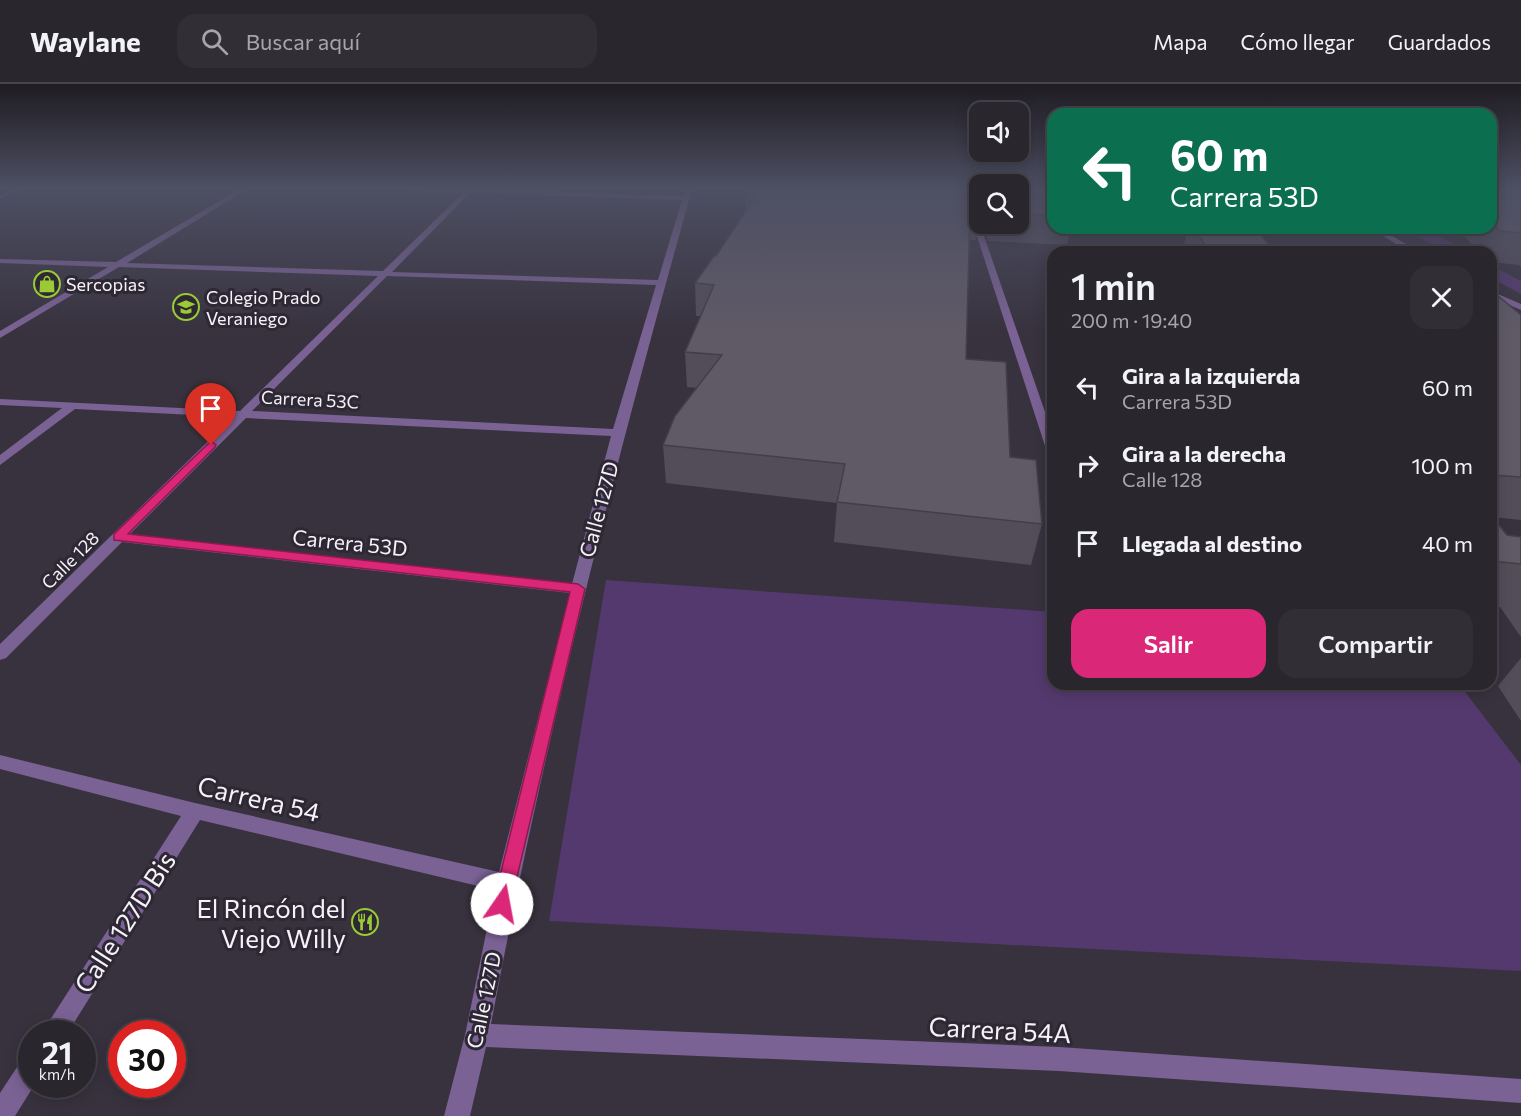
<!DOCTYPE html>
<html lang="es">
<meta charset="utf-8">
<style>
body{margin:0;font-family:Commissioner,sans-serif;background:#322e36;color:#f1f3f6;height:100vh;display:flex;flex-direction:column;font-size:22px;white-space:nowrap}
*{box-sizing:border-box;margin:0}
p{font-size:20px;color:#a5a5aa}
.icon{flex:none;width:33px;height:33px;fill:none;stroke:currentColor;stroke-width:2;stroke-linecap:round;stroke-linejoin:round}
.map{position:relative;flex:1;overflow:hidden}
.side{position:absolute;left:1047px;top:162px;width:450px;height:444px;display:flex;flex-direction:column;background:#2a262e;border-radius:18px;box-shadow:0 3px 15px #0003,0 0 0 2px #46434a}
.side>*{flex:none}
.banner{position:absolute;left:1047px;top:24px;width:450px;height:126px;border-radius:18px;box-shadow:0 3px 15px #0003,0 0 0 2px #46434a;background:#0b6e4f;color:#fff;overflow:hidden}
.tools{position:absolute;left:969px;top:18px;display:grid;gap:12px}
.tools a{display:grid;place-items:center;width:60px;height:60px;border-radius:12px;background:#2a262e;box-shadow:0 3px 15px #0003,0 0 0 2px #46434a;font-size:30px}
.speed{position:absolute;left:18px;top:936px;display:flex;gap:12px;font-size:30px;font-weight:700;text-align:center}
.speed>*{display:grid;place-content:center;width:78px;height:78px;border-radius:50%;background:#2a262e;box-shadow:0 3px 15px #0003,0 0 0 2px #46434a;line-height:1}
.speed small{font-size:15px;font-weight:400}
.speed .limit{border:9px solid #d22;background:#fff;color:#111}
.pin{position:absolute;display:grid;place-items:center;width:51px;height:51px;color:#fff;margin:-62px -26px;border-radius:50% 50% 50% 0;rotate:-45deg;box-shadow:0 0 6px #0007}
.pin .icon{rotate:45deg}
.me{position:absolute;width:66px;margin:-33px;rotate:12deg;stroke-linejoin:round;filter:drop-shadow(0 0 4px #0008)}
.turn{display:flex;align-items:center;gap:21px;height:126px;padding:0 24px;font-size:27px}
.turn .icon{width:78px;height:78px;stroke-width:2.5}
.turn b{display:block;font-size:42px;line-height:51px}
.round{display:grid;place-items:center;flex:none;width:63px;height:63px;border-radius:18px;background:#322e36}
.head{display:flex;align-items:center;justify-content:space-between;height:102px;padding:0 24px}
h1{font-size:36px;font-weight:600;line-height:45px}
.button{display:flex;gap:12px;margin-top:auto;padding:12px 24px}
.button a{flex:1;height:69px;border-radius:18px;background:#db2777;color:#fff;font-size:24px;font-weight:600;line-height:69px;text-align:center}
.button a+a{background:#322e36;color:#f1f3f6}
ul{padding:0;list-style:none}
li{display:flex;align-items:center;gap:18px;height:78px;padding:0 24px}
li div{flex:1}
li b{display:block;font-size:22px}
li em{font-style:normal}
header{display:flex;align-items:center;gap:36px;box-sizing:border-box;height:84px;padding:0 30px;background:#2a262e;border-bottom:2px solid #46434a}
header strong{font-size:28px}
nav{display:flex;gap:33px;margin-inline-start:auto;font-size:21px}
.search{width:420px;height:54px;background:#322e36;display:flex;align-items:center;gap:15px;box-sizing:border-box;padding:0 21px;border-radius:18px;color:#a5a5aa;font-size:22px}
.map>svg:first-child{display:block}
.green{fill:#54396e}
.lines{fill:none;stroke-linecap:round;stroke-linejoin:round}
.street{fill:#7b6295;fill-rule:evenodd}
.wall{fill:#534d59}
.building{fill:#605a67;stroke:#433f48;stroke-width:1.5}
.route{fill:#db2777;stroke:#8e194d;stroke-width:1.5}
.labels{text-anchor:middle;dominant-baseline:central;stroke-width:6;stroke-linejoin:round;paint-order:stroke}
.far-poi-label{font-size:18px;fill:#f5f2fa;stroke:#2e2834;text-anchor:start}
.far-street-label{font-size:18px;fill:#f5f2fa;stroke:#2e2834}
.street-label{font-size:21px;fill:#f5f2fa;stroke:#2e2834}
.near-street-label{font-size:26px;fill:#f5f2fa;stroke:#2e2834}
.near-poi-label{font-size:26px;fill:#f5f2fa;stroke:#2e2834;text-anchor:end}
</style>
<header>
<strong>Waylane</strong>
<div class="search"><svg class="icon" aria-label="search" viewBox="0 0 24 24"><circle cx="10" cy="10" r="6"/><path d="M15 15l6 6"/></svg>Buscar aquí</div>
<nav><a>Mapa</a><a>Cómo llegar</a><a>Guardados</a></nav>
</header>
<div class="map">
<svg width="1521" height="1032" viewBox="0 0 1521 1032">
<rect width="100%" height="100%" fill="#38323e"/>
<g class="green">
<path d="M1402 144H1427L1466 168H1445Z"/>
<path d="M1491 181 1521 197V210L1491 194Z"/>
<path d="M606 496 1053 528V600H1459L1521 681V887L549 837Z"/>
</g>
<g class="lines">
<g class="street">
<path d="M18 103H27L0 115V111Z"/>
<path d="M243 103H251L127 179 383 187 463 109 329 103 467 105 476 103 474 105 683 112 686 103H692L691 114 689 116C613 388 543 662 491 940L1059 963 1521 995V1019L1059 987 486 963 470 1032H444L465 951 495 806 200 736 67 950H41L181 732 0 685V671L195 719 499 788 570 509 122 458 6 574 0 576V560L233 333 75 325 0 381V371L62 324 0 321V315L240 327 378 192 119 183 0 254V247L108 183 0 179V175L116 178ZM470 109 682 116 658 196 392 188ZM387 192 656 201 613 345 252 327ZM246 334 611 352 572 500 130 450Z"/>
<path d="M961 103H967L1053 351V372L1047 368Z"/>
<path d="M1370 144H1379L1419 168H1409Z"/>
<path d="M1491 207 1521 220V226L1491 213Z"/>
<path d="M32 971V1000H35L15 1032H0V1009L23 974Z"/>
</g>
</g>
<g class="wall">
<path d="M752 103H980V134L976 156H969L966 275 1042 440 1031 481 834 458 837 419 666 399 663 361 697 304 687 303 685 268 700 232H696L695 199 716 172 746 127V111Z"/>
<path d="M1018 103H1053V144H1071L1067 161 988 157 982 140H1018Z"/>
<path d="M1491 103H1521V183L1519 181 1491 178V168H1477L1466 153 1434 150 1429 144H1491Z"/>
<path d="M1179 144H1255L1275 168H1130L1131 162 1182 165 1186 154Z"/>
<path d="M1285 144H1341L1340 147Z"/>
<path d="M1491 206 1521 231V436L1492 433 1507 451 1521 453V553L1500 523 1491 522Z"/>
<path d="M1521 574V637L1498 602Z"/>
</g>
<g class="building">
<path d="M752 103H972L980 125V128L970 127 966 275 1006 278 1010 373 1036 376 1042 440 837 418 845 380 663 361 675 332 722 271 685 268 714 201 695 199 714 172H716L756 112 746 111Z"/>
<path d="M1018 103H1053V131L1018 130Z"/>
<path d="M1491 103H1521V149L1500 147 1491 137Z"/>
<path d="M1194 144H1255L1275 168H1134L1131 162 1209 167Z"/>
<path d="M1491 206 1521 231V393L1491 391Z"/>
<path d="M1491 431 1507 451 1521 453V480L1491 477Z"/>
</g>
<linearGradient id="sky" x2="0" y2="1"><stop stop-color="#1f1c22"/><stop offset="0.42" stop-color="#4d4f63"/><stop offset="1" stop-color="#4d4f63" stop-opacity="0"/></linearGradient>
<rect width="1521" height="248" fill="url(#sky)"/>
<path class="route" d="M211 357 216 361 215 363 128 450 578 500 585 505 509 827 502 829 496 827 493 820 570 508 114 456V450Z"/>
<defs>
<symbol id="shop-ring" viewBox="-11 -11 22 22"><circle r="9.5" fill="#2e2834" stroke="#9acb34" stroke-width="1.5"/><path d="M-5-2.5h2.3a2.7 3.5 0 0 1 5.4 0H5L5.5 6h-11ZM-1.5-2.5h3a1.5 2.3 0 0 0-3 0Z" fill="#9acb34"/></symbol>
<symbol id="school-ring" viewBox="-11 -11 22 22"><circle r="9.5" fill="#2e2834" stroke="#9acb34" stroke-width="1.5"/><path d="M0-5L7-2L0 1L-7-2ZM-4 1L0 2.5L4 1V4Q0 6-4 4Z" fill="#9acb34"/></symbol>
<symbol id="restaurant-ring" viewBox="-11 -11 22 22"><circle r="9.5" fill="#2e2834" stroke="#9acb34" stroke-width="1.5"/><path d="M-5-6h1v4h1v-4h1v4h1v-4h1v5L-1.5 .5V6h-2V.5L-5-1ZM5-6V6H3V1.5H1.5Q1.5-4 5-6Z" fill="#9acb34"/></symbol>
</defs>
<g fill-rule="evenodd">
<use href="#shop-ring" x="32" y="185" width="30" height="30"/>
<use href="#school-ring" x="171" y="208" width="30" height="30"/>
<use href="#restaurant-ring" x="350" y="823" width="30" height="30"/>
</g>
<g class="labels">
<g class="far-poi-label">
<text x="66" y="200">Sercopias</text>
<text x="206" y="213">Colegio Prado<tspan x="206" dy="21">Veraniego</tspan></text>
</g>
<g class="far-street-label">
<text transform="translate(310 315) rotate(3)">Carrera 53C</text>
<text transform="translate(70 476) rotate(-45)">Calle 128</text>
</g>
<g class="street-label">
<text transform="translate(598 425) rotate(-75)">Calle 127D</text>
<text transform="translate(350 458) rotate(6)">Carrera 53D</text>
<text transform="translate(483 916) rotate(-78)">Calle 127D</text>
</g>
<g class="near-street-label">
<text transform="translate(259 714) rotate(13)">Carrera 54</text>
<text transform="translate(124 838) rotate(-57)">Calle 127D Bis</text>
<text transform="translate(1000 945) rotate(3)">Carrera 54A</text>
</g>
<g class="near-poi-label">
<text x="346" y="823">El Rincón del<tspan x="346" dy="30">Viejo Willy</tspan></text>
</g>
</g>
</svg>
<div class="tools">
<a><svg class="icon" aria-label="sound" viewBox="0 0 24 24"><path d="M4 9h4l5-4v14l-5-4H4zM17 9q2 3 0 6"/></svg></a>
<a><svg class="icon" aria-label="search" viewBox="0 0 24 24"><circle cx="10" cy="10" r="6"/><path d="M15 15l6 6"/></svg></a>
</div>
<div class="speed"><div>21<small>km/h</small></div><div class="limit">30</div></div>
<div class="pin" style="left:211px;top:361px;background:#d93025"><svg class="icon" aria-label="arrive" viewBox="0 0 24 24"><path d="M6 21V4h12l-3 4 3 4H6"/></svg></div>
<svg class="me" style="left:502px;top:820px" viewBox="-20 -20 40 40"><circle r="19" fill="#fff"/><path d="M0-13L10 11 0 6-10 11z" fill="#db2777"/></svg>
<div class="banner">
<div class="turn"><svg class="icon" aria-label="left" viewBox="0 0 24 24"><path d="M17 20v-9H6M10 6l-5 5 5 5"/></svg><div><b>60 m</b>Carrera 53D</div></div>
</div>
<section class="side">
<div class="head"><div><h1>1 min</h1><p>200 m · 19:40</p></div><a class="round"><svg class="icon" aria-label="close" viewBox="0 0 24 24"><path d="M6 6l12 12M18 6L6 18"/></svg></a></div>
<ul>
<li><svg class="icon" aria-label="left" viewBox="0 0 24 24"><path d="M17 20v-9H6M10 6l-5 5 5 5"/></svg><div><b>Gira a la izquierda</b><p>Carrera 53D</p></div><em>60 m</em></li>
<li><svg class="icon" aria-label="right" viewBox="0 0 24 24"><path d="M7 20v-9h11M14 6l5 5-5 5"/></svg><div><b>Gira a la derecha</b><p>Calle 128</p></div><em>100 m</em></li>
<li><svg class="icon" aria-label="arrive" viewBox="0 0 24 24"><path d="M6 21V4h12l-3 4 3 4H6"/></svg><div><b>Llegada al destino</b></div><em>40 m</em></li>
</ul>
<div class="button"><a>Salir</a><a>Compartir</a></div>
</section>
</div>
